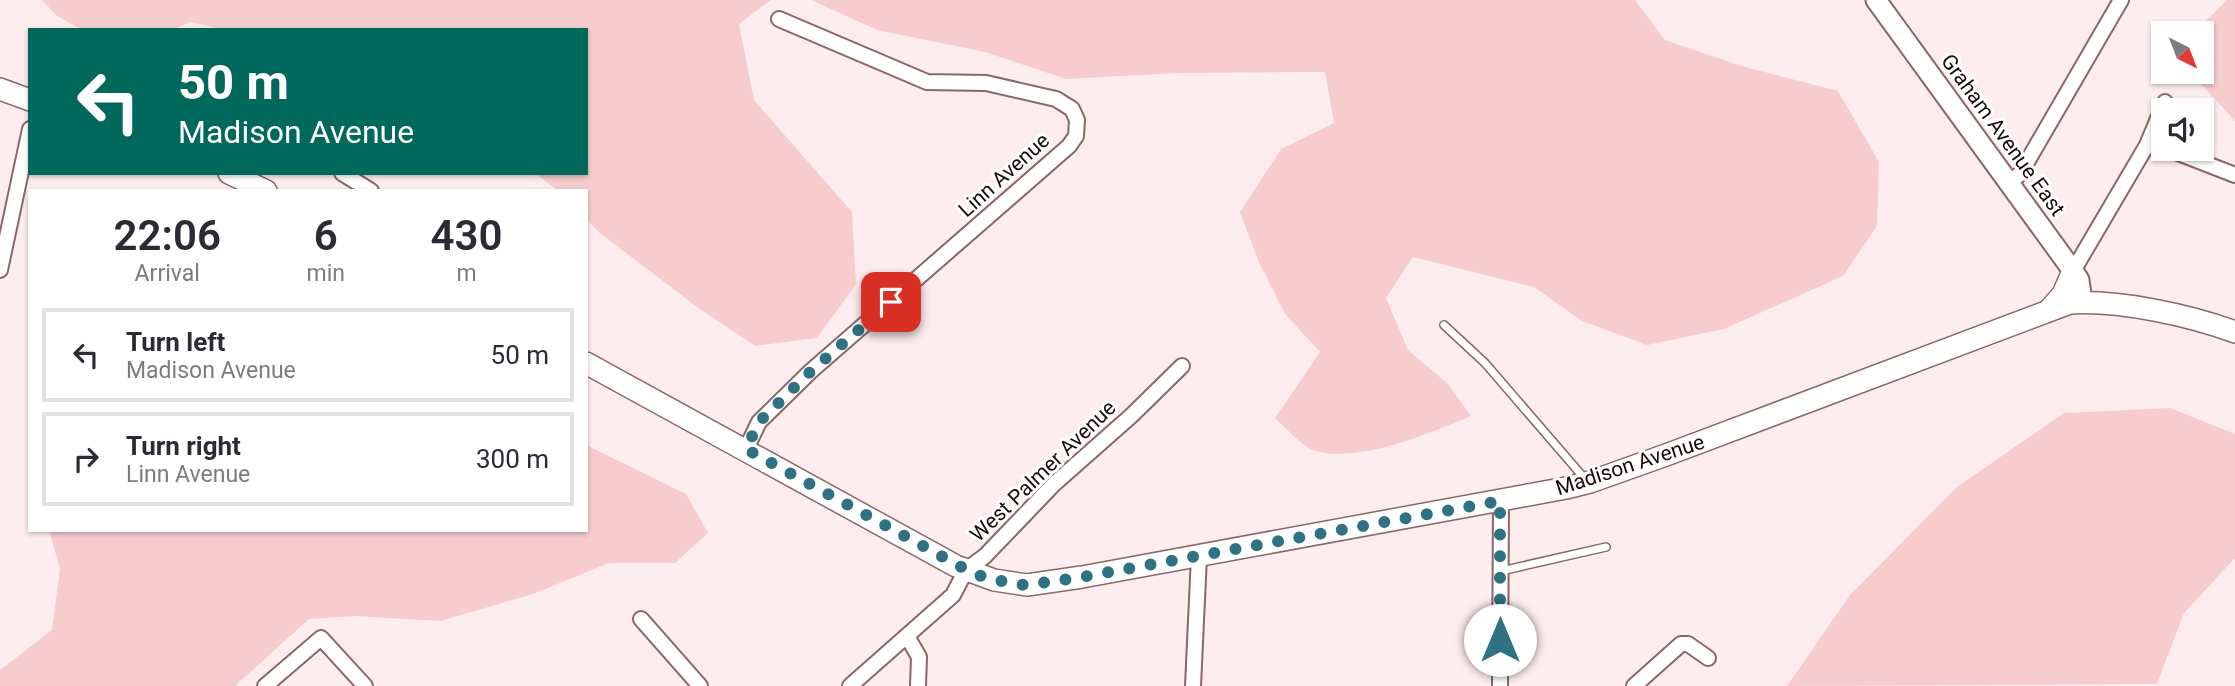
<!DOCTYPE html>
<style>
body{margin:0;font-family:Roboto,sans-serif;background:#f2f2f3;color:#2b2b33;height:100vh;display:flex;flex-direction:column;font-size:26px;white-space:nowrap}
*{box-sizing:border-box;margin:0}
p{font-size:23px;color:#7c7c81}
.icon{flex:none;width:38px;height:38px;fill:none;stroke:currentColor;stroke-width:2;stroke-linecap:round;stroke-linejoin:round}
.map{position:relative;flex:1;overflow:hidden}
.drawer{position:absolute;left:28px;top:189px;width:560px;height:343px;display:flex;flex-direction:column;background:#fff;border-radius:0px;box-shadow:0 2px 5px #0004}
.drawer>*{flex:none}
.guide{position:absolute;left:28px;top:28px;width:560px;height:147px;border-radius:0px;box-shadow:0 2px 5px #0004;background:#00695c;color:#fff;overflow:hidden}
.needle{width:46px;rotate:138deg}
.controls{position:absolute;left:2151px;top:21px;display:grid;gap:14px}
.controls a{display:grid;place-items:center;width:63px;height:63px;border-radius:0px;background:#fff;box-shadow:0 2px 5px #0004;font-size:35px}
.pin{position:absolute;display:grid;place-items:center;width:60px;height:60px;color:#fff;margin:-30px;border-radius:14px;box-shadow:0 4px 10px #0006}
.me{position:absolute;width:77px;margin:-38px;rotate:0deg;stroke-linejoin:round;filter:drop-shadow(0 0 5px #0008)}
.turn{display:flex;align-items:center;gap:24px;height:147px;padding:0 35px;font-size:32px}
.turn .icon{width:91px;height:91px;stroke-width:2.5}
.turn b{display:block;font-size:49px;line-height:60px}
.eta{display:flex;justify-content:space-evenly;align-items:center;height:119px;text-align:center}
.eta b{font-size:42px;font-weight:600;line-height:49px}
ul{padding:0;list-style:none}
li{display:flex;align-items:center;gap:21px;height:94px;margin:0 14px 10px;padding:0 21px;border:4px solid #e1e1e2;border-radius:0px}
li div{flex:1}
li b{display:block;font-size:26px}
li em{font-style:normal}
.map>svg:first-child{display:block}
.green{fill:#f7cccd}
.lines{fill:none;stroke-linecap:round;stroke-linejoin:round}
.service-casing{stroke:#8a6768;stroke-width:10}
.minor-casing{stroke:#8a6768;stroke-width:18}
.tertiary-casing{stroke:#8a6768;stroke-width:23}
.secondary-casing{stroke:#8a6768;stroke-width:24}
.service{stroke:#fff;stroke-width:7}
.minor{stroke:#fff;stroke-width:14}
.tertiary{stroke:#fff;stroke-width:19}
.secondary{stroke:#fff;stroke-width:21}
.route{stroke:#2f7283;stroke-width:12;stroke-dasharray:0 21.6}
.labels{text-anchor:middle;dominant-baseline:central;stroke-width:6;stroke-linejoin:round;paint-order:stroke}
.street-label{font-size:21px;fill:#170a0b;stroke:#fff}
</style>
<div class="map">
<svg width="2235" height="686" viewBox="0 0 2235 686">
<rect width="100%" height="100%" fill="#feedee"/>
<g class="green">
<path d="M42 0H771L739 24 754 100 852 212 856 284 817 338 755 346 697 307 600 233 586 219V191H558L535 173H586V30H224L191 22 171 30H83L57 16Z"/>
<path d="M811 0H1635L1665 40 1738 65 1838 91 1879 162 1877 226 1843 276 1724 329 1647 345 1582 321 1534 287 1413 257 1386 298 1408 350 1449 385 1471 416C1431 433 1355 465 1313 450 1302 446 1284 426 1275 418L1320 352 1285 314 1258 260 1240 212 1281 149 1334 123 1325 72 1178 73 1066 79 985 52 877 30Z"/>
<path d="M2227 0H2235V121L2193 75V72H2202V33H2194Z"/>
<path d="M2170 408 2235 434V558L2184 613 2157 684 1787 686 1850 595 1957 487 2064 413Z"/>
<path d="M586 445 686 494 708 533 675 563H609L533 594 440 621 354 616 309 619 235 686H0V670L52 630 60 569 49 530H586Z"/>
</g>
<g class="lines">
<defs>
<g id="service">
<path d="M1444 325 1485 363 1585 479"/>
<path d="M1501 571 1606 547"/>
</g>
<g id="minor">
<path d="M2168 149 2235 175"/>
<path d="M342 173 371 191"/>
<path d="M2010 182 2020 174 2121 0"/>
<path d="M0 270 30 129"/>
<path d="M2073 271 2147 145 2165 102"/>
<path d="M746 449 759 422 811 371 1069 146 1076 136 1077 120 1072 109 1056 99 986 83 927 82 779 19"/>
<path d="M641 619 700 686"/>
<path d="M907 636 919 657 918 686"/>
<path d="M265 686 321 638 365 686"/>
<path d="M850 686 953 595 966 570 985 556 1054 484 1131 416 1182 366"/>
<path d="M1193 686 1199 556"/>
<path d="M1500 686 1501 501"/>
<path d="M1634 686 1681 644H1688L1708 658"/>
</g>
<path id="tertiary" d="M1876 0 2073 271 2079 280 2082 302"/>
<g id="secondary">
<path d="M0 89 30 100"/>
<path d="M229 173 266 191"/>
<path d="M2050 309 2063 294 2073 271"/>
<path d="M586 363 956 566 994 580 1027 585 1082 577 1566 488 1590 482 1666 455 2070 303C2119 300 2189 315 2235 332"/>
</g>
</defs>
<use href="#service" class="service-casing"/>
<use href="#minor" class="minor-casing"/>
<use href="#tertiary" class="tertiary-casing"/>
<use href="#secondary" class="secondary-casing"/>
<use href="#service" class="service"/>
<use href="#minor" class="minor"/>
<use href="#tertiary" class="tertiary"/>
<use href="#secondary" class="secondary"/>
</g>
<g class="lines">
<path class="route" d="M891 302 811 371 759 422 746 449 974 574 1013 584 1027 585 1082 577 1500 501V640"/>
</g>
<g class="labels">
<g class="street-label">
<text transform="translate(2003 135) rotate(54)">Graham Avenue East</text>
<text transform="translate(1004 175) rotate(-42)">Linn Avenue</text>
<text transform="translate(1630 465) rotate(-18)">Madison Avenue</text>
<text transform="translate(1043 471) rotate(-44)">West Palmer Avenue</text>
</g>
</g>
</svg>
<div class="controls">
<a><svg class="needle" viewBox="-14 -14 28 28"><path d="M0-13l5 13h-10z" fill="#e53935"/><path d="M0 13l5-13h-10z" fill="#7c7c81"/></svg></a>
<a><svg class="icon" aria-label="sound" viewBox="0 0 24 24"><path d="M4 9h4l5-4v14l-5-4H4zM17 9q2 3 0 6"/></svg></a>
</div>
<div class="pin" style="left:891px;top:302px;background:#d93025"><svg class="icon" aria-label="arrive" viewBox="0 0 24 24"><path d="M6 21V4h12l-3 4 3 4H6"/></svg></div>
<svg class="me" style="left:1500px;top:640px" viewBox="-20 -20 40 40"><circle r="19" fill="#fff"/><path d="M0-13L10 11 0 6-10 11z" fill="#2f7283"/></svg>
<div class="guide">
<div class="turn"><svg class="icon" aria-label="left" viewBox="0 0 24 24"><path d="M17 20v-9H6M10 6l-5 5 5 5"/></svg><div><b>50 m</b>Madison Avenue</div></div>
</div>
<section class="drawer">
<div class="eta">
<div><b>22:06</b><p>Arrival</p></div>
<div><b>6</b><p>min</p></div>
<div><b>430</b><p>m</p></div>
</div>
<ul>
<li><svg class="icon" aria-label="left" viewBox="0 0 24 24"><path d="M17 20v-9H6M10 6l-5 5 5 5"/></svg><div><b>Turn left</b><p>Madison Avenue</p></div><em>50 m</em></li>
<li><svg class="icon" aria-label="right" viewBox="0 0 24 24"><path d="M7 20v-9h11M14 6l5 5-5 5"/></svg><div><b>Turn right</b><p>Linn Avenue</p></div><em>300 m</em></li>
</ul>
</section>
</div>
